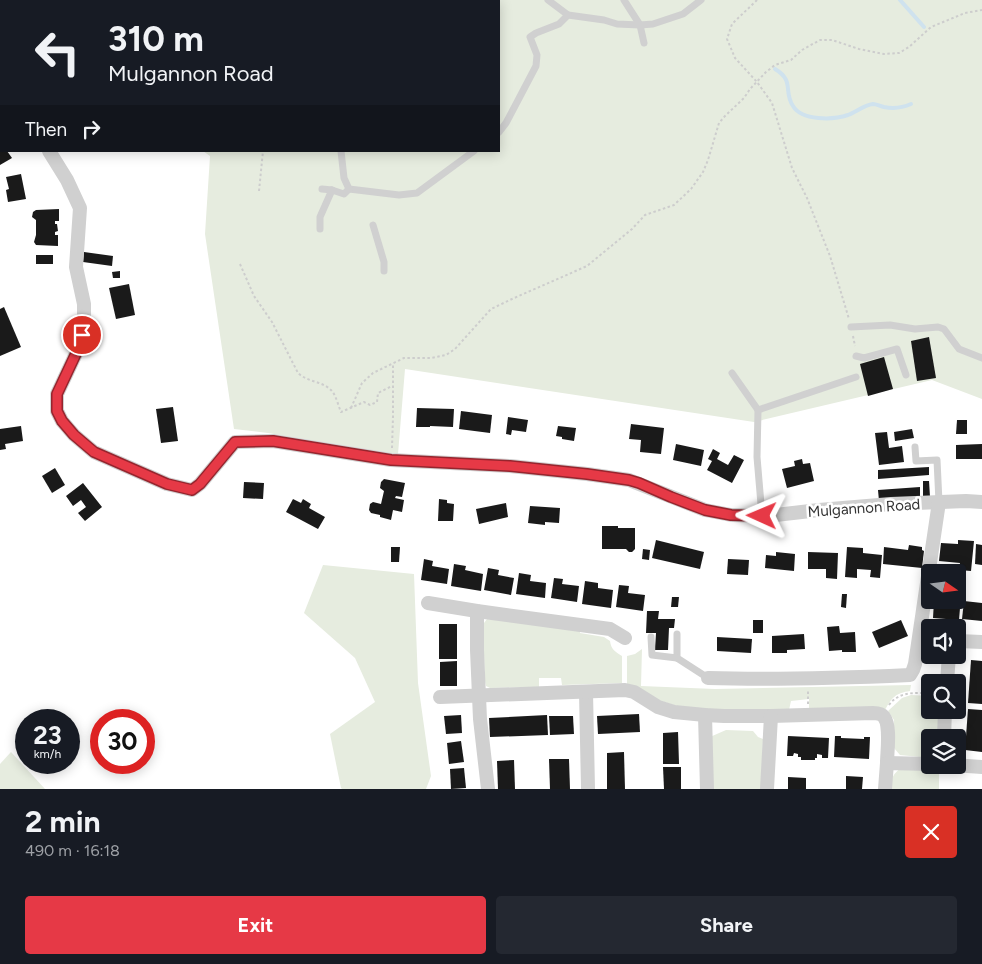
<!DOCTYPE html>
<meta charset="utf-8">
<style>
body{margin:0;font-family:Figtree,sans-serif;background:#242831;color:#f1f3f6;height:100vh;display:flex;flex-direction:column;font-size:19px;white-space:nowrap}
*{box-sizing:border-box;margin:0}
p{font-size:16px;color:#9ea1a6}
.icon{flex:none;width:28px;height:28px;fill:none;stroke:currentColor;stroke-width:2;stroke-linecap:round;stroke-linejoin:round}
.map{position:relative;height:789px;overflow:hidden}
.panel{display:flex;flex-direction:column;background:#171b24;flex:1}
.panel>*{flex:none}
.top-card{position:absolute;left:0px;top:0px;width:500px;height:152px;box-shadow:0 2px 12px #0003;background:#171b24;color:#f1f3f6;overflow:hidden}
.needle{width:32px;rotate:104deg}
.controls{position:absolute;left:921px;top:564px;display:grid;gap:10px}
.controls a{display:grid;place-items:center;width:45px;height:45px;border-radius:5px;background:#171b24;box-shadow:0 2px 12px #0003;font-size:25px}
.speed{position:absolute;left:15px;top:709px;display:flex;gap:10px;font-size:25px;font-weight:700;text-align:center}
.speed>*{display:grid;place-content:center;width:65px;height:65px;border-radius:50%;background:#171b24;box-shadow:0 2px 12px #0003;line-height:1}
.speed small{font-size:12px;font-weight:400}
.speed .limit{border:8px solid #d22;background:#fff;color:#111}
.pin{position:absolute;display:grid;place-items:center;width:42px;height:42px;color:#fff;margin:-21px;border:2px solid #fff;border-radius:50%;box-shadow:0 1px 5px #0007}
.me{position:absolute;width:55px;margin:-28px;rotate:271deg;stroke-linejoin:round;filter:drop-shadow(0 0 4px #0008)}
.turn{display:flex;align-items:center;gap:18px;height:105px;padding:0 25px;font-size:22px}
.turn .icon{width:65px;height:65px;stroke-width:2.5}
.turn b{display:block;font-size:35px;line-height:42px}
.then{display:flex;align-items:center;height:48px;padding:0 25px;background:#0003;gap:10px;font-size:19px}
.round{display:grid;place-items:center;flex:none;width:52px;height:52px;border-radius:5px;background:#242831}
.head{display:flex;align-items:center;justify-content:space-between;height:85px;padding:0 25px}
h1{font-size:30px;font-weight:700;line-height:38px}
.primary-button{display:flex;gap:10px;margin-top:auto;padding:10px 25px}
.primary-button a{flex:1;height:58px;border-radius:5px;background:#e63946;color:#fff;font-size:20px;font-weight:700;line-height:58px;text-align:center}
.primary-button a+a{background:#242831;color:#f1f3f6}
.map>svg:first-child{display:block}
.green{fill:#e6ecdf}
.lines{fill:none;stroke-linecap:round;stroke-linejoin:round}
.stream{stroke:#cfe2ee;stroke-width:4}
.building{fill:#1a1a1a}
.path{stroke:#cdcdcd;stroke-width:2;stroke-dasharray:2.5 2.5;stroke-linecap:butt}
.service{stroke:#d0d0d0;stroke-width:7}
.minor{stroke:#d0d0d0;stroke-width:14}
.route-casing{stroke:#96252e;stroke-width:12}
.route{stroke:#e63946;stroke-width:9}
.labels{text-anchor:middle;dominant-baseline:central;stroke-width:5;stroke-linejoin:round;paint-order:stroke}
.street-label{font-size:15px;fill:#333;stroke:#fff}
</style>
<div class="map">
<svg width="982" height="789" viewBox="0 0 982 789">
<rect width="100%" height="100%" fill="#fff"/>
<g class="green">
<path d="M12 0H982V399L932 380 754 422 405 369 398 454 268 433 234 429 205 234 210 156 203 151H499V1H13Z"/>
<path d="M323 565 414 574 418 683 431 776 426 789H342L341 788 330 734 375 702 355 658 304 613Z"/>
<path d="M487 619 580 630V633L604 637 610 641C611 649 615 652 622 656V683L562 685 561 678H539V687L490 688 486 686 485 681 483 629 484 623Z"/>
<path d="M642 649 641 686 715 689 911 685 910 691C896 693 892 697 885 710L809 709V699L791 701 789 710 721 711 677 706 658 700 627 685V656L635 654Z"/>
<path d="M911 695 930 696V710H941L939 737 930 738V758L900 755 894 748V720L888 711 902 698Z"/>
<path d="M726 730 753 731 758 737 763 739 761 789H712L710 737Z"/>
<path d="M11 752 45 789H0V764Z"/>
<path d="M902 767 939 771V789H891C892 777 892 775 902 767Z"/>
</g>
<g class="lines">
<g class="stream">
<path d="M900 0 924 27"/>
<path d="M775 69C795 81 783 91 793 106 802 121 833 120 848 115 856 112 864 105 873 104 876 104 880 106 884 107 894 109 902 108 911 104"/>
</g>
</g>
<g class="building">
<path d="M0 151H7L12 158 0 165Z"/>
<path d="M21 174 26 199 8 202 6 190 9 189 6 177Z"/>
<path d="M59 209V221H55V224H57L58 231 55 232V235H58V246L36 245 34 242 36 235V220L32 217 33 212 36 210Z"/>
<path d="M84 252 113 256 112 266 83 262Z"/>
<rect x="36" y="255" width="17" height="9"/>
<path d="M120 271V278H113L112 272Z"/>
<path d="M129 284 135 315 116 319 109 288Z"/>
<path d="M4 307 21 347 0 356V309Z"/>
<path d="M929 337 936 378 917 381 911 341Z"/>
<path d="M884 357 893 389 868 396 860 364Z"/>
<path d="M173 407 178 441 161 443 156 409Z"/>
<path d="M417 408 454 409 453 427 430 426V427H416Z"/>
<path d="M461 411 492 415 490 433 459 429Z"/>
<path d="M508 417 528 420 526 432 512 430 511 435 506 434Z"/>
<path d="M957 420H967V434H956Z"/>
<path d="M631 424 664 428 661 454 640 452 641 440 629 439Z"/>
<path d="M21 426 23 441 5 444 6 449 0 450V429Z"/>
<path d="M558 426 576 428 574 441 562 439V437L556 436Z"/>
<path d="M912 429 914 438 895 441 894 432Z"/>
<path d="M887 432 889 448 902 446 904 462 879 465 875 433Z"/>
<path d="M676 444 704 450 701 466 673 460Z"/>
<path d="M982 444V459H956V445Z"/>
<path d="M713 449 720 453 717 459 728 465 734 455 744 460 732 483 707 470 712 461 708 459Z"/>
<path d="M802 459 803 464 810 463 814 481 787 488 782 469 795 466 794 461Z"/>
<path d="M929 467V475L878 479V470Z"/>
<path d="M55 468 65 485 52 493 42 476Z"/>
<path d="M384 479 405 483 402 497 396 496 395 498 404 500 402 512 393 510 391 520 380 517V515L371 513 369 510 370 504 373 502 381 504 384 491 380 488 381 482Z"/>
<path d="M923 481H929L930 497H923Z"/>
<path d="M244 482 264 483 263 499 243 498Z"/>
<path d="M83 483 102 507 85 521 78 513 86 507 81 500 73 506 66 496Z"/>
<path d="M920 487V498L879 501 878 490Z"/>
<path d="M293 499 301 503 303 499 311 504 309 508 325 517 318 529 286 512Z"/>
<path d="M439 499 447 500V503L454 504 453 521H438Z"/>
<path d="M506 503 508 517 479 524 476 509Z"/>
<path d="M530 506 560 508 559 523 545 522V525L528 523Z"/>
<path d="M602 526H618V528H635V549L632 552H629L626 549H602Z"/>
<path d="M656 540 704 552 700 569 652 558Z"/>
<path d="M958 540 974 541 971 571 959 570 960 563 939 561 941 543 958 544Z"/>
<path d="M976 544 982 545V565L975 564Z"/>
<path d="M909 545 922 547V550L924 551 922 568 883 564 884 547 908 550Z"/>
<path d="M391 547H400L399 562H391Z"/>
<path d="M847 547 863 548V553L882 555 880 578 870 577 871 570 857 569V578L845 577Z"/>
<path d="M643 549 650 550 649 560 642 559Z"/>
<path d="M776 552 795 554 794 571 765 568 766 555 776 556Z"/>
<path d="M808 552 838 553 837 579 826 578V569H808Z"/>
<path d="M424 559 433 561 432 566 449 569 447 584 421 580Z"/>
<path d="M728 559 749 560 748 575 727 574Z"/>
<path d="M454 564 466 566 465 570 483 574 481 591 451 586Z"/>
<path d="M488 568 499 570 498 575 514 578 511 595 484 590Z"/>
<path d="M519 573 531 575 530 581 546 583 545 598 516 594Z"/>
<path d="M554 578 563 579 562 584 579 586 577 602 551 598Z"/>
<path d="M585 581 598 583V588L613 590 611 608 582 604Z"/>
<path d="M619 585 629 586 628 593 645 595 643 611 616 607Z"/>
<path d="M842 594H847L846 608 841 607Z"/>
<path d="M958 595 961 596 959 620 933 618 934 601 949 602V600H958Z"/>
<path d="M672 597H679L678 607H671Z"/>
<path d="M964 601 982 603V621L962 619Z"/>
<path d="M647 611H659L658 619H675L674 628H669L668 650H655L656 633H646Z"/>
<rect x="753" y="620" width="10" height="13"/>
<path d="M901 620 908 636 879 648 872 632Z"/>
<rect x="439" y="624" width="18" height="35"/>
<path d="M839 626 840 633 855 632 856 652H842V650L829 651 827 627Z"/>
<path d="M804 634 805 649 787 650V653H772V636Z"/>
<path d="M717 637 752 639 751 653 717 651Z"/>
<path d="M971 660 982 661V704L968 703Z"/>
<path d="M457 661V686H440V662Z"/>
<path d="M968 709 982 710V752L965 750Z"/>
<path d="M639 714 640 732 598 734 597 716Z"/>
<path d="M461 715 462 733 446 734 444 716Z"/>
<path d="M547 715 548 735 490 737 489 718Z"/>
<path d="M549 716H573L574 734 550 735Z"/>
<path d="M678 732 679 764H663V733Z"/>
<path d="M788 736 829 738 828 758H822V755L817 754V758H815V760H801V757H798V754L794 753 793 756H787Z"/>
<path d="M835 736H841V738L864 739V737H870L869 759 834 757Z"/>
<path d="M461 741 464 762 449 764 447 743Z"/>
<path d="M624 752 625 789H607V753Z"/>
<path d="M549 759H569L570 789H550Z"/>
<path d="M514 760 515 789H498L497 761Z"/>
<path d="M663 767H681V789H664Z"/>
<path d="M464 768 466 788 451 789 450 769Z"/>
<path d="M846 776 863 777 862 789H846Z"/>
<path d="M788 777 806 778V789H788Z"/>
</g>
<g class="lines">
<g class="path">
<path d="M182 0 183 1"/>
<path d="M757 0 732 24 727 39 735 58 757 82 772 103 792 168 807 198 830 256 849 319"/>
<path d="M259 191 263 151"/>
<path d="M240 264 254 296 272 322 298 373C307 382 322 381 331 390 336 395 338 405 341 412L364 402 370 405 377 402 378 393 392 386"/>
<path d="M853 336 855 346"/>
<path d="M351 408 362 383 373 373 404 358H431L446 355 455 349 491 309 512 299 587 266 632 229 645 215 674 205 691 189 703 172 708 160 719 123 725 116 744 98 750 89 766 72 775 65 791 60 802 50 820 40H832L859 49 884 54 899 53 909 47 931 27 965 13 982 10"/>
<path d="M392 448 393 416V363"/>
<path d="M808 704V691"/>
<path d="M889 705C899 691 915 693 930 693"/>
</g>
<g class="service">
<path d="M317 0 318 1"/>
<path d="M548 0 568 15 604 20 617 24 640 25 653 24 683 14 701 0"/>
<path d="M624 0 640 25 644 43"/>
<path d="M0 61 1 64"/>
<path d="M499 132 506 123 536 66 537 55 530 37 536 33 559 24 568 15"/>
<path d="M341 151 344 178 349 189 399 195 417 193 474 151"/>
<path d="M322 189 332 190 344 194 349 189"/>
<path d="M373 225 384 262V271"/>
<path d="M320 229V217L332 190"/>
<path d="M851 327 890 325 915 329 938 327 944 329 959 349 982 358"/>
<path d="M856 356 864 358 897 349 906 375"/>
<path d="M732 373 758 410 856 377"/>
<path d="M758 410 757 457 762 516"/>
<path d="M915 447 916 461 937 460 939 502"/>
<path d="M677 634V658L708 678"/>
<path d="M651 637 652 655 677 658"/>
</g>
<g class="minor">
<path d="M49 151 67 180 80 208 76 267 84 304V326L80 345 57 394V411L62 421 74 435 94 452 167 484 192 490 200 484 235 442 273 441 391 460 510 466 587 474 629 480 705 510 731 515 767 516 819 510 891 504 966 501 982 502"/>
<path d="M428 603 477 611 610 629 625 638"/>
<path d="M477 611V650L480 719 488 789"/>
<path d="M958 641 982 642"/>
<path d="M708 678C775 680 843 678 910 675L913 670 915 664 939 502"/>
<path d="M947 682 949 655"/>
<path d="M586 692 588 789"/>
<path d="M440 697 625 690 634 692 658 707 674 712 705 715 724 716H771L873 713C877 713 882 714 884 717 891 726 887 752 887 763"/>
<path d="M705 715 707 789"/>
<path d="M944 738 945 710"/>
<path d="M953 765 982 767"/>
<path d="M767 789 771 716"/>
<path d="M885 789 887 763 930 764"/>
</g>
</g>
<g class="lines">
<defs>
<path id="route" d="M82 335 80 345 57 394V411L62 421 74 435 94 452 167 484 192 490 200 484 235 442 273 441 391 460 510 466 587 474 629 480 639 483 671 497 705 510 731 515 762 516"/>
</defs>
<use href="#route" class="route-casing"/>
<use href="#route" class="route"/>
</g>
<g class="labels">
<g class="street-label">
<text transform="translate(864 508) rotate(-4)">Mulgannon Road</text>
</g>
</g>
</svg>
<div class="controls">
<a><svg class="needle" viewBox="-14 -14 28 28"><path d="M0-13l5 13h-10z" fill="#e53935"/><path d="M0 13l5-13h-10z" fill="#9ea1a6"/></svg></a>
<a><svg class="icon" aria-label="sound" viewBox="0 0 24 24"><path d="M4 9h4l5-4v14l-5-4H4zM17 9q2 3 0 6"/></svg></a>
<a><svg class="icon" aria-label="search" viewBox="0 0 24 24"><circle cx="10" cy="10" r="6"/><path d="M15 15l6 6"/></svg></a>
<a><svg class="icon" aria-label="layers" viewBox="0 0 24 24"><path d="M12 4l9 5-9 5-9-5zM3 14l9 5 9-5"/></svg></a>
</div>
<div class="speed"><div>23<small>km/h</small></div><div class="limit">30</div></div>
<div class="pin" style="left:82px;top:335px;background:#d93025"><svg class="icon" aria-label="arrive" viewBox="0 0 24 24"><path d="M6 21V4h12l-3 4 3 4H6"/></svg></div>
<svg class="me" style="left:762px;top:516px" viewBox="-20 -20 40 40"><path d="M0-17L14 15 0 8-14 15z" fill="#e63946" stroke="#fff" stroke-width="4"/></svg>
<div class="top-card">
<div class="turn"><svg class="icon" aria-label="left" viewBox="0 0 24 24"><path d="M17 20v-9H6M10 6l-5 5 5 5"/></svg><div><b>310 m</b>Mulgannon Road</div></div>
<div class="then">Then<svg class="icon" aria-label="right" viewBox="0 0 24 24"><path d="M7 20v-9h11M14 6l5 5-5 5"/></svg></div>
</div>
</div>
<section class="panel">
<div class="head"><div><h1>2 min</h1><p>490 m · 16:18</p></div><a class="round" style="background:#d93025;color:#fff"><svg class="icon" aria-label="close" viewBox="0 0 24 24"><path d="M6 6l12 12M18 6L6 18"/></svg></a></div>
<div class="primary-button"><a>Exit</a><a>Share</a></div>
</section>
